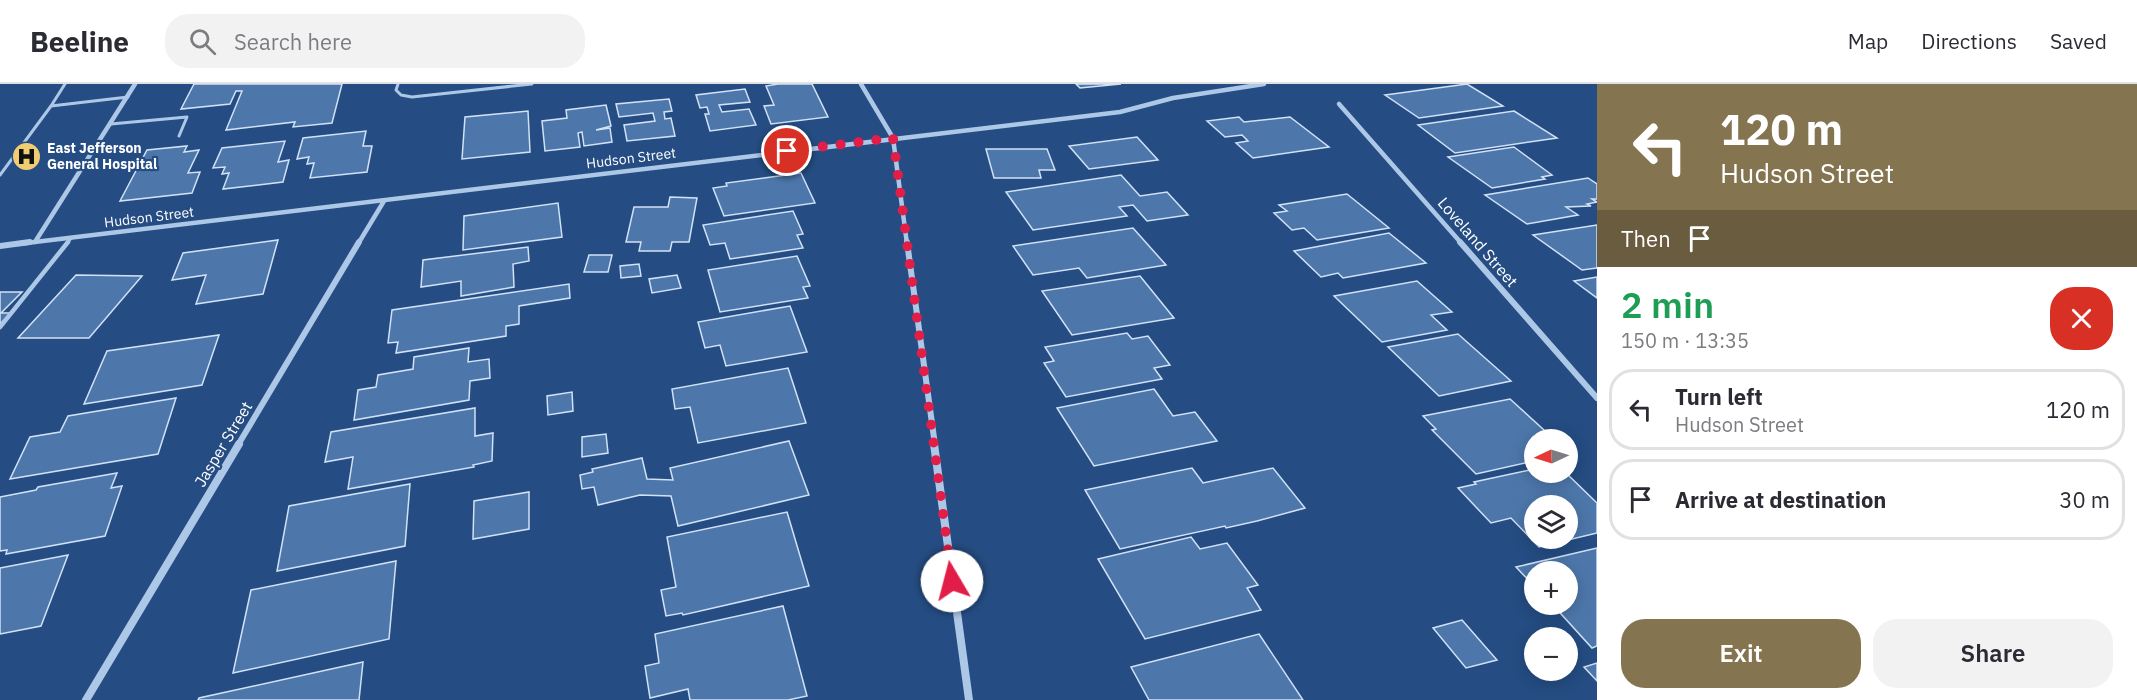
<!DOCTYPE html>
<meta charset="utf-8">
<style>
body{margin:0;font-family:"IBM Plex Sans",sans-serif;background:#f2f2f3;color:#2b2b33;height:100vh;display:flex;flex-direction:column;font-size:22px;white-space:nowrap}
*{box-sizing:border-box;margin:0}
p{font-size:20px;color:#7c7c81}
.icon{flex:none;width:33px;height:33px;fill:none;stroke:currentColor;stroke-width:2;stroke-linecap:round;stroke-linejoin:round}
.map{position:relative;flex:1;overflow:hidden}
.side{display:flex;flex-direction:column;background:#fff;width:540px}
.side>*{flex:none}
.hud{background:#84744f;color:#fff;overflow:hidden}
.needle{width:39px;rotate:266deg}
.tools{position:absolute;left:1524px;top:345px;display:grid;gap:12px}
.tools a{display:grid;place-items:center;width:54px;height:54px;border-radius:50%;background:#fff;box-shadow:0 3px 15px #0003;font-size:30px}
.pin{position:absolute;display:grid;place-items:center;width:51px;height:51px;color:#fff;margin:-26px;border:3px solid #fff;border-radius:50%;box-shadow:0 2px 6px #0007}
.me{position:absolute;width:66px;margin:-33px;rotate:352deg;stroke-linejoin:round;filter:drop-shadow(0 0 4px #0008)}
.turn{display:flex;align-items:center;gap:21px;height:126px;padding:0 24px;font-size:27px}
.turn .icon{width:78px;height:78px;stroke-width:2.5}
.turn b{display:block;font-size:42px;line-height:51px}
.then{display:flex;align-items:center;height:57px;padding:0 24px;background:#0003;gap:12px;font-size:22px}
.round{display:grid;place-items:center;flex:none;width:63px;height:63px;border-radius:24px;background:#f2f2f3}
.summary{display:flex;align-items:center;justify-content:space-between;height:102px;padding:0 24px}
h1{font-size:36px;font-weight:600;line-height:45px;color:#1e9e55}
.cta{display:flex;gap:12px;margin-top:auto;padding:12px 24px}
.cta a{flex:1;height:69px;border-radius:24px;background:#84744f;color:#fff;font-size:24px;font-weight:600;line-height:69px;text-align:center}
.cta a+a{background:#f2f2f3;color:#2b2b33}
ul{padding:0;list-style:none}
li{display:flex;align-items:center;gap:18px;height:81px;margin:0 12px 9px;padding:0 12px;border:3px solid #e1e1e2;border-radius:24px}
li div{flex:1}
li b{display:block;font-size:22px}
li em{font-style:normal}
header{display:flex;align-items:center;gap:36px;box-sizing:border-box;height:84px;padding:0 30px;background:#fff;border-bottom:2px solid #e1e1e2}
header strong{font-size:28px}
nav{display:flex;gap:33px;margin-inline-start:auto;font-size:21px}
.search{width:420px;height:54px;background:#f2f2f3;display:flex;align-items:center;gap:15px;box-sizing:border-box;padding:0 21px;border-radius:24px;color:#7c7c81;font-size:22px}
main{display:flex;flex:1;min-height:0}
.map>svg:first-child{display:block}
.building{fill:#4d77ab;stroke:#d1e1f6;stroke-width:1.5;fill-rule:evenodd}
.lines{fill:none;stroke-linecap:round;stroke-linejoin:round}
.lane-far1{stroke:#adc7e7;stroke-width:3}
.lane{stroke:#adc7e7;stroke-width:4.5}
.street-far2{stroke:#adc7e7;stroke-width:4.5}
.street-far1{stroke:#adc7e7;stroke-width:6}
.street{stroke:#adc7e7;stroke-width:8}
.route{stroke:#e11d48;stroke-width:10;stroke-dasharray:0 18}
.labels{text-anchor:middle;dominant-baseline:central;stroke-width:4.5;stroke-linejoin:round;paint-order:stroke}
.far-poi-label{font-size:14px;font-weight:bold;fill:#fff;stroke:#254d83;text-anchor:start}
.far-street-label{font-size:14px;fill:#fff;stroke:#254d83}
.street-label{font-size:16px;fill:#fff;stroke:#254d83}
</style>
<header>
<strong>Beeline</strong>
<div class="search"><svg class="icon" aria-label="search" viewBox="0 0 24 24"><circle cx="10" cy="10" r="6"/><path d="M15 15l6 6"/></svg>Search here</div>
<nav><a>Map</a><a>Directions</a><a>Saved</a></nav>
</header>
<main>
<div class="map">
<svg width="1597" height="616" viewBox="0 0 1597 616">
<rect width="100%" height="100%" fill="#254d83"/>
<g class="building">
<path d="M194 0H342L332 39 293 43 295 38 226 46 242 7H236L230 20 181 25Z"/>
<path d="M778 0H812L828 33 771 40 764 22 774 21 766 2Z"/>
<path d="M1076 0H1121L1080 4Z"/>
<path d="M1467 0 1503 22 1419 34 1385 11Z"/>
<path d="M745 5 750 18 719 21 722 28 749 25 756 41 710 47 705 30H709L707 23 700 24 696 11Z"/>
<path d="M669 15 672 27 664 28 665 35 671 34 675 52 627 57 624 41 655 37 653 29 619 33 616 20Z"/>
<path d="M606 21 611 42 596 46 610 44 612 58 584 62 582 48 578 49 580 63 545 67 542 37 567 34 566 26Z"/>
<path d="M528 27 530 68 462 75 465 33Z"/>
<path d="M1514 27 1557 54 1455 69 1418 41Z"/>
<path d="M1239 33 1244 38 1290 33 1329 63 1253 74 1236 59 1248 57 1242 51 1225 53 1207 37Z"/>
<path d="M366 47 363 62H372L367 88 310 94 314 79 307 80 309 73 297 75 303 54Z"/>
<path d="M1137 53 1158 76 1089 85 1069 62Z"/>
<path d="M285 57 278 78 289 76 283 98 223 105 229 89 222 90 225 83 213 84 222 64Z"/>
<path d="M187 62 184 68 199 66 188 89 200 88 192 109 120 117 147 66Z"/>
<path d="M1514 63 1552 91 1542 93 1545 95 1492 104 1448 73Z"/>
<path d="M986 65H1047L1055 86H1039L1041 94H994Z"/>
<path d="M801 89 815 119 724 132 713 104 727 102 726 99Z"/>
<path d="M1121 91 1140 112 1167 108 1188 131 1147 137 1133 121 1119 123 1127 132 1033 146 1006 108Z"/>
<path d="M1588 94 1597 100V115H1592L1597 118 1587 120 1591 122 1566 123 1578 131 1527 140 1485 111Z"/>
<path d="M1347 110 1389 144 1317 156 1304 144 1292 146 1274 129 1287 127 1279 121Z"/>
<path d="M670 113 697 114 689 158H672L670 167H639L641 158H626L634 123H668Z"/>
<path d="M558 119 562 153 463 166 464 132Z"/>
<path d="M793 127 803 150 797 151 803 164 730 175 725 159 710 161 703 141Z"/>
<path d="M1597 141V184L1582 186 1533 151Z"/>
<path d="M1133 144 1166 181 1087 194 1079 184 1033 191 1013 162Z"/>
<path d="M1389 149 1426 179 1343 194 1338 189 1321 193 1294 167Z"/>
<path d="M278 156 263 210 196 220 206 191 172 196 183 169Z"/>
<path d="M528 163 529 177 513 180 514 203 461 212V197L421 203 423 176Z"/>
<path d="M589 171H612L608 188H584Z"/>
<path d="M797 172 810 202 803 203 808 214 720 228 708 186Z"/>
<path d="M639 180 641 192 621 194 620 182Z"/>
<path d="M76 191 142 192 89 254H18Z"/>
<path d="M677 191 681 204 652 209 649 195Z"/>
<path d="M1140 192 1174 234 1072 251 1042 207Z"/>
<path d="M1597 193V214L1574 197Z"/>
<path d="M1417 197 1452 228 1431 231 1447 246 1382 258 1334 212Z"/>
<path d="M569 200 570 214 519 222V240L506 242V252L396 269 398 258 388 259 392 226Z"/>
<path d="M0 208H22L1 229H11L0 240Z"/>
<path d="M790 222 807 268 726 282 720 261 705 264 698 238Z"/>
<path d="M1127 249 1132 255 1148 252 1170 281 1154 284 1162 295 1066 313 1044 279 1054 277 1045 263Z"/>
<path d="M1458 250 1511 297 1439 312 1388 263Z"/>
<path d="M219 251 202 301 84 320 107 267Z"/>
<path d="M469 264 468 278 489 275 490 294 470 297 469 316 354 336 358 306 376 303 378 291 413 285 414 273Z"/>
<path d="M788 284 806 339 698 359 690 323 675 325 672 305Z"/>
<path d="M1154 305 1173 332 1195 328 1217 357 1094 382 1057 324Z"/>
<path d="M572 308 573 327 548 331 547 312Z"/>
<path d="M176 314 158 370 10 395 30 353 60 348 68 332Z"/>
<path d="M1510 315 1555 356H1534V377L1476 390 1432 346 1436 345 1423 332Z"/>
<path d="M475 324V352L493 349 492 377 473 381 474 383 348 405 353 373 325 378 331 348Z"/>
<path d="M606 350 608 369 582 373V353Z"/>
<path d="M789 357 809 411 678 442 671 412 640 411 598 421 594 403 582 405 580 391 593 388 592 385 642 374 647 395 673 396 670 384Z"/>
<path d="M1192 384 1203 399 1273 384 1305 424 1257 437 1226 444 1225 442 1120 465 1085 406Z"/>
<path d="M1534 385V388H1565L1597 419V449L1539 463 1511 434 1491 439 1458 404 1476 400 1474 398ZM1534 422H1568V454H1534Z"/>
<path d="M117 389 111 404 122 402 105 452 6 470 7 466 0 467V413L36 406 38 403Z"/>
<path d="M410 400 405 462 277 487 289 422Z"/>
<path d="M529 408V445L473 455 474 417Z"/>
<path d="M787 428 809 502 683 531 682 529 666 532 661 506 676 503 667 453Z"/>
<path d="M1191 453 1200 465 1227 459 1258 501 1247 504 1261 526 1145 555 1098 475Z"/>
<path d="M1597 464V562L1592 564 1552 520H1568V488H1534V502L1516 483Z"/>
<path d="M68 471 41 542 0 550V484Z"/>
<path d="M396 477 389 555 233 589 251 506Z"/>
<path d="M783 522 807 612 788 616H690L688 605 650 614 645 582 659 579 655 550Z"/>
<path d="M1462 536 1497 576 1466 584 1433 544Z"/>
<path d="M1259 550 1303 616H1149L1131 583Z"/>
<path d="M363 578 359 616H198L199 614Z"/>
<path d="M1597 579V597L1584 583Z"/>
</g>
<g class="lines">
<g class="lane-far1">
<path d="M65 0 51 22 128 13"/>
<path d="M398 0 396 6 401 11 412 13 532 0"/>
<path d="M111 40 187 33 179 52"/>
<path d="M0 91 51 22"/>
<path d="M67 160 71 154"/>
</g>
<path class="lane" d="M0 243 68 158"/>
<g class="street-far2">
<path d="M861 0 893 54 907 160"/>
<path d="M1339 20 1462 160"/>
<path d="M35 158 135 0"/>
<path d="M18 160 1120 28 1173 14 1264 0"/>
<path d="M358 160 384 117"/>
</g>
<g class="street-far1">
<path d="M907 158 935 361"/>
<path d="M1460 158 1597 314"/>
<path d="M0 162 30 158"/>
<path d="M238 361 359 158"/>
</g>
<g class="street">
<path d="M934 360 969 616"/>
<path d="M86 616 239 360"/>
</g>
</g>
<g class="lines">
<path class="route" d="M787 67 893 54 952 497"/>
</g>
<defs>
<symbol id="hospital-disc" viewBox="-11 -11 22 22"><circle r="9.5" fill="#f1cd71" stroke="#254d83"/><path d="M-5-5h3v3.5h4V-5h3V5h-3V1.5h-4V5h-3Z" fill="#111"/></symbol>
</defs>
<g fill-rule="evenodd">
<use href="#hospital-disc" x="10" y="56" width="33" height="33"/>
</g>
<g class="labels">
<g class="far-poi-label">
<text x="47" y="64">East Jefferson<tspan x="47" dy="16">General Hospital</tspan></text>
</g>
<g class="far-street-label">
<text transform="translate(631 74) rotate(-7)">Hudson Street</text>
<text transform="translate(149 133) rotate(-7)">Hudson Street</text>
</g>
<g class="street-label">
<text transform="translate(1478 158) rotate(49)">Loveland Street</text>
<text transform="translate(223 360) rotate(-59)">Jasper Street</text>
</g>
</g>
</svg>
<div class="tools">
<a><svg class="needle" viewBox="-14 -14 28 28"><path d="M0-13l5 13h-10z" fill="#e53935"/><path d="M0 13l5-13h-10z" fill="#7c7c81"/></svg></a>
<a><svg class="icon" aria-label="layers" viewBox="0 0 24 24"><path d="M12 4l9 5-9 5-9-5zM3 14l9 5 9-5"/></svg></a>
<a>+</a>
<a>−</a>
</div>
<div class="pin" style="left:787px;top:67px;background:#d93025"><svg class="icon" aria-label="arrive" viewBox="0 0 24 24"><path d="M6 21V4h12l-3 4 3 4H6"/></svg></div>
<svg class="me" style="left:952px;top:497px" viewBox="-20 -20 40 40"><circle r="19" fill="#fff"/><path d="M0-13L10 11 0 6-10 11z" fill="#e11d48"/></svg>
</div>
<section class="side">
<div class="hud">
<div class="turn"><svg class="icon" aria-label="left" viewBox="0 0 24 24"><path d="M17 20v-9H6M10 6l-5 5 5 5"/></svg><div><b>120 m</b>Hudson Street</div></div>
<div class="then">Then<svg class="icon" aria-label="arrive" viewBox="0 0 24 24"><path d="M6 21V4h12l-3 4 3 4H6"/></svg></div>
</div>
<div class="summary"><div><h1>2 min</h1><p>150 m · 13:35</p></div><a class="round" style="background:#d93025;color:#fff"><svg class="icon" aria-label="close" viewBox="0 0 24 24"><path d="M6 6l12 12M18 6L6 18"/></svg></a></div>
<ul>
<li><svg class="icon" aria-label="left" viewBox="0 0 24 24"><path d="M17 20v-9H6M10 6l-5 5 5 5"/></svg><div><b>Turn left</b><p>Hudson Street</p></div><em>120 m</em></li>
<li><svg class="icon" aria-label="arrive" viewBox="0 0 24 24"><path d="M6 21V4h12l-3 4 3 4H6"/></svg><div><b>Arrive at destination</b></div><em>30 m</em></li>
</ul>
<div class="cta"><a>Exit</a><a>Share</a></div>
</section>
</main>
